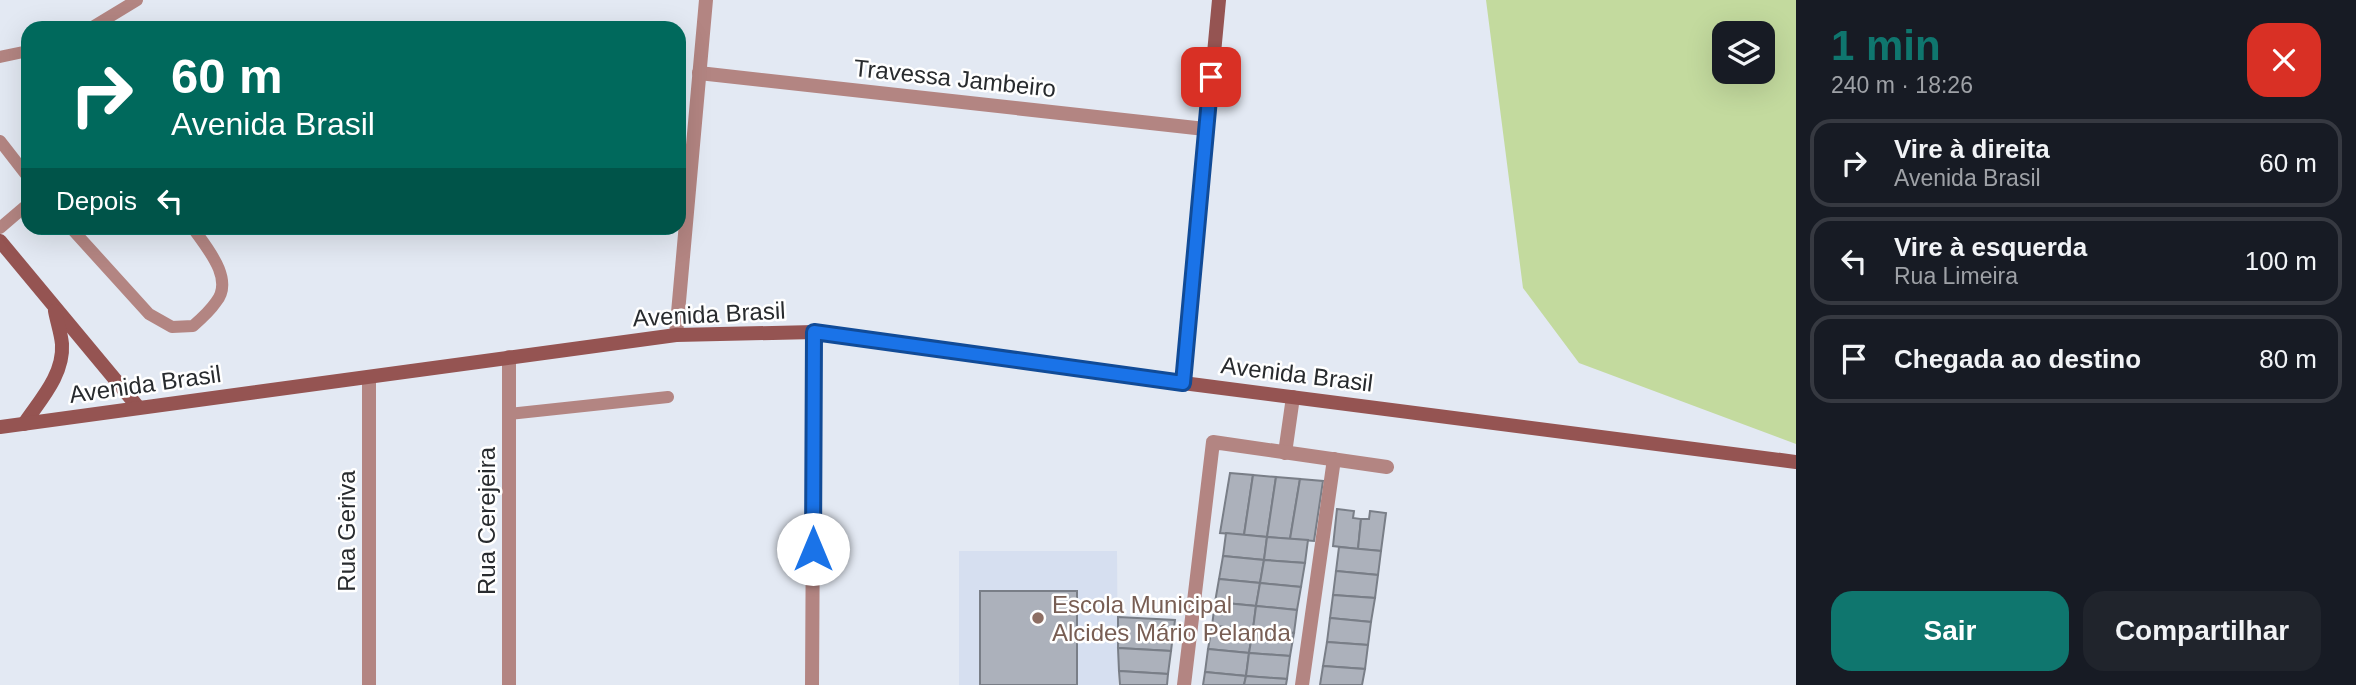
<!DOCTYPE html>
<html lang="pt">
<meta charset="utf-8">
<style>
body{margin:0;font-family:Helvetica,sans-serif;background:#20242c;color:#f1f3f6;height:100vh;display:flex;flex-direction:column;font-size:26px;white-space:nowrap}
*{box-sizing:border-box;margin:0}
p{font-size:23px;color:#9ea1a6}
.icon{flex:none;width:38px;height:38px;fill:none;stroke:currentColor;stroke-width:2;stroke-linecap:round;stroke-linejoin:round}
.map{position:relative;flex:1;overflow:hidden}
.panel{display:flex;flex-direction:column;background:#171b24;width:560px}
.panel>*{flex:none}
.hud{position:absolute;left:21px;top:21px;width:665px;height:214px;border-radius:21px;box-shadow:0 7px 28px #0002;background:#00695c;color:#fff;overflow:hidden}
.controls{position:absolute;left:1712px;top:21px;display:grid;gap:14px}
.controls a{display:grid;place-items:center;width:63px;height:63px;border-radius:14px;background:#171b24;box-shadow:0 7px 28px #0002;font-size:35px}
.pin{position:absolute;display:grid;place-items:center;width:60px;height:60px;color:#fff;margin:-30px;border-radius:14px;box-shadow:0 4px 10px #0006}
.me{position:absolute;width:77px;margin:-38px;rotate:0deg;stroke-linejoin:round;filter:drop-shadow(0 0 5px #0008)}
.turn{display:flex;align-items:center;gap:24px;height:147px;padding:0 35px;font-size:32px}
.turn .icon{width:91px;height:91px;stroke-width:2.5}
.turn b{display:block;font-size:49px;line-height:60px}
.then{display:flex;align-items:center;height:66px;padding:0 35px;background:#0003;gap:14px;font-size:26px}
.round{display:grid;place-items:center;flex:none;width:74px;height:74px;border-radius:21px;background:#20242c}
.summary{display:flex;align-items:center;justify-content:space-between;height:119px;padding:0 35px}
h1{font-size:42px;font-weight:600;line-height:52px;color:#0f766e}
.action{display:flex;gap:14px;margin-top:auto;padding:14px 35px}
.action a{flex:1;height:80px;border-radius:21px;background:#0f766e;color:#fff;font-size:28px;font-weight:600;line-height:80px;text-align:center}
.action a+a{background:#20242c;color:#f1f3f6}
ul{padding:0;list-style:none}
li{display:flex;align-items:center;gap:21px;height:88px;margin:0 14px 10px;padding:0 21px;border:4px solid #363941;border-radius:21px}
li div{flex:1}
li b{display:block;font-size:26px}
li em{font-style:normal}
main{display:flex;flex:1;min-height:0}
.map>svg:first-child{display:block}
.built{fill:#d6dff0}
.green{fill:#c3da9e;fill-rule:evenodd}
.building{fill:#acb1bb;stroke:#797e87;stroke-width:2}
.lines{fill:none;stroke-linecap:round;stroke-linejoin:round}
.lane{stroke:#b38582;stroke-width:12}
.street{stroke:#b38582;stroke-width:14}
.secondary{stroke:#955452;stroke-width:14}
.route-casing{stroke:#114b97;stroke-width:18}
.route{stroke:#1a73e8;stroke-width:12}
.education-dot{fill:#8d6e63;stroke:#fff;stroke-width:2.5}
.labels{text-anchor:middle;dominant-baseline:central;stroke-width:5;stroke-linejoin:round;paint-order:stroke}
.street-label{font-size:24px;fill:#282b2e;stroke:#fff}
.education-label{font-size:24px;fill:#785e54;stroke:#fff;text-anchor:start}
</style>
<main>
<div class="map">
<svg width="1796" height="685" viewBox="0 0 1796 685">
<rect width="100%" height="100%" fill="#e3e9f3"/>
<path class="built" d="M959 551H1117L1118 685H959Z"/>
<path class="green" d="M1486 0H1796V444L1579 363 1523 288ZM1724 33H1762V72H1724Z"/>
<g class="building">
<path d="M1230 473 1253 475 1244 535 1220 533Z"/>
<path d="M1253 475 1276 477 1267 537 1244 535Z"/>
<path d="M1276 477 1300 479 1290 539 1267 537Z"/>
<path d="M1300 479 1323 481 1314 541 1290 539Z"/>
<path d="M1337 509 1354 511 1353 518 1361 519 1358 549 1333 546Z"/>
<path d="M1370 511 1386 513 1381 551 1358 549 1361 519H1369Z"/>
<path d="M1226 533 1267 537 1264 560 1223 556Z"/>
<path d="M1267 537 1308 540 1305 563 1264 560Z"/>
<path d="M1339 547 1381 551 1378 575 1336 571Z"/>
<path d="M1223 556 1264 560 1260 583 1219 579Z"/>
<path d="M1264 560 1305 563 1301 587 1260 583Z"/>
<path d="M1336 571 1378 575 1375 598 1333 595Z"/>
<path d="M1219 579 1260 583 1256 606 1215 602Z"/>
<path d="M1260 583 1301 587 1297 610 1256 606Z"/>
<rect x="980" y="591" width="97" height="94"/>
<path d="M1333 595 1375 598 1371 622 1330 618Z"/>
<path d="M1215 602 1256 606 1253 629 1212 626Z"/>
<path d="M1256 606 1297 610 1294 633 1253 629Z"/>
<path d="M1118 617 1175 620 1171 651 1118 648Z"/>
<path d="M1330 618 1371 622 1368 645 1327 642Z"/>
<path d="M1212 626 1253 629 1249 653 1208 649Z"/>
<path d="M1253 629 1294 633 1290 656 1249 653Z"/>
<path d="M1327 642 1368 645 1365 669 1323 666Z"/>
<path d="M1118 648 1171 651 1168 674 1119 671Z"/>
<path d="M1208 649 1249 653 1246 676 1205 672Z"/>
<path d="M1249 653 1290 656 1287 679 1246 676Z"/>
<path d="M1323 666 1365 669 1362 685H1320Z"/>
<path d="M1119 671 1168 674 1167 685H1120Z"/>
<path d="M1205 672 1246 676 1244 685H1203Z"/>
<path d="M1246 676 1287 679 1286 685H1244Z"/>
</g>
<g class="lines">
<g class="lane">
<path d="M91 28 137 0"/>
<path d="M0 57 28 51"/>
<path d="M0 141 28 177"/>
<path d="M0 228 28 204"/>
<path d="M71 228 149 314 172 327 193 326C201 319 210 311 216 302 235 279 206 247 193 228"/>
<path d="M509 414 668 397"/>
</g>
<g class="street">
<path d="M699 73 1205 129"/>
<path d="M676 335 706 0"/>
<path d="M509 357V685"/>
<path d="M1285 453 1293 397"/>
<path d="M369 685V377"/>
<path d="M812 685 814 332"/>
<path d="M1184 685 1213 442 1387 467"/>
<path d="M1302 685 1334 459"/>
</g>
<g class="secondary">
<path d="M0 241 138 407"/>
<path d="M1183 383 1219 0"/>
<path d="M24 424C40 400 64 375 62 344 61 333 57 322 55 311"/>
<path d="M0 427 676 335 814 332 1183 383 1796 462"/>
</g>
</g>
<g class="lines">
<defs>
<path id="route" d="M813 549 814 332 1183 383 1211 77"/>
</defs>
<use href="#route" class="route-casing"/>
<use href="#route" class="route"/>
</g>
<circle class="education-dot" cx="1038" cy="618" r="7"/>
<g class="labels">
<g class="street-label">
<text transform="translate(955 78) rotate(6)">Travessa Jambeiro</text>
<text transform="translate(709 314) rotate(-3)">Avenida Brasil</text>
<text transform="translate(1297 374) rotate(7)">Avenida Brasil</text>
<text transform="translate(145 384) rotate(-8)">Avenida Brasil</text>
<text transform="translate(486 521) rotate(-90)">Rua Cerejeira</text>
<text transform="translate(346 531) rotate(-90)">Rua Geriva</text>
</g>
<g class="education-label">
<text x="1052" y="604">Escola Municipal<tspan x="1052" dy="28">Alcides Mário Pelanda</tspan></text>
</g>
</g>
</svg>
<div class="controls">
<a><svg class="icon" aria-label="layers" viewBox="0 0 24 24"><path d="M12 4l9 5-9 5-9-5zM3 14l9 5 9-5"/></svg></a>
</div>
<div class="pin" style="left:1211px;top:77px;background:#d93025"><svg class="icon" aria-label="arrive" viewBox="0 0 24 24"><path d="M6 21V4h12l-3 4 3 4H6"/></svg></div>
<svg class="me" style="left:813px;top:549px" viewBox="-20 -20 40 40"><circle r="19" fill="#fff"/><path d="M0-13L10 11 0 6-10 11z" fill="#1a73e8"/></svg>
<div class="hud">
<div class="turn"><svg class="icon" aria-label="right" viewBox="0 0 24 24"><path d="M7 20v-9h11M14 6l5 5-5 5"/></svg><div><b>60 m</b>Avenida Brasil</div></div>
<div class="then">Depois<svg class="icon" aria-label="left" viewBox="0 0 24 24"><path d="M17 20v-9H6M10 6l-5 5 5 5"/></svg></div>
</div>
</div>
<section class="panel">
<div class="summary"><div><h1>1 min</h1><p>240 m · 18:26</p></div><a class="round" style="background:#d93025;color:#fff"><svg class="icon" aria-label="close" viewBox="0 0 24 24"><path d="M6 6l12 12M18 6L6 18"/></svg></a></div>
<ul>
<li><svg class="icon" aria-label="right" viewBox="0 0 24 24"><path d="M7 20v-9h11M14 6l5 5-5 5"/></svg><div><b>Vire à direita</b><p>Avenida Brasil</p></div><em>60 m</em></li>
<li><svg class="icon" aria-label="left" viewBox="0 0 24 24"><path d="M17 20v-9H6M10 6l-5 5 5 5"/></svg><div><b>Vire à esquerda</b><p>Rua Limeira</p></div><em>100 m</em></li>
<li><svg class="icon" aria-label="arrive" viewBox="0 0 24 24"><path d="M6 21V4h12l-3 4 3 4H6"/></svg><div><b>Chegada ao destino</b></div><em>80 m</em></li>
</ul>
<div class="action"><a>Sair</a><a>Compartilhar</a></div>
</section>
</main>
